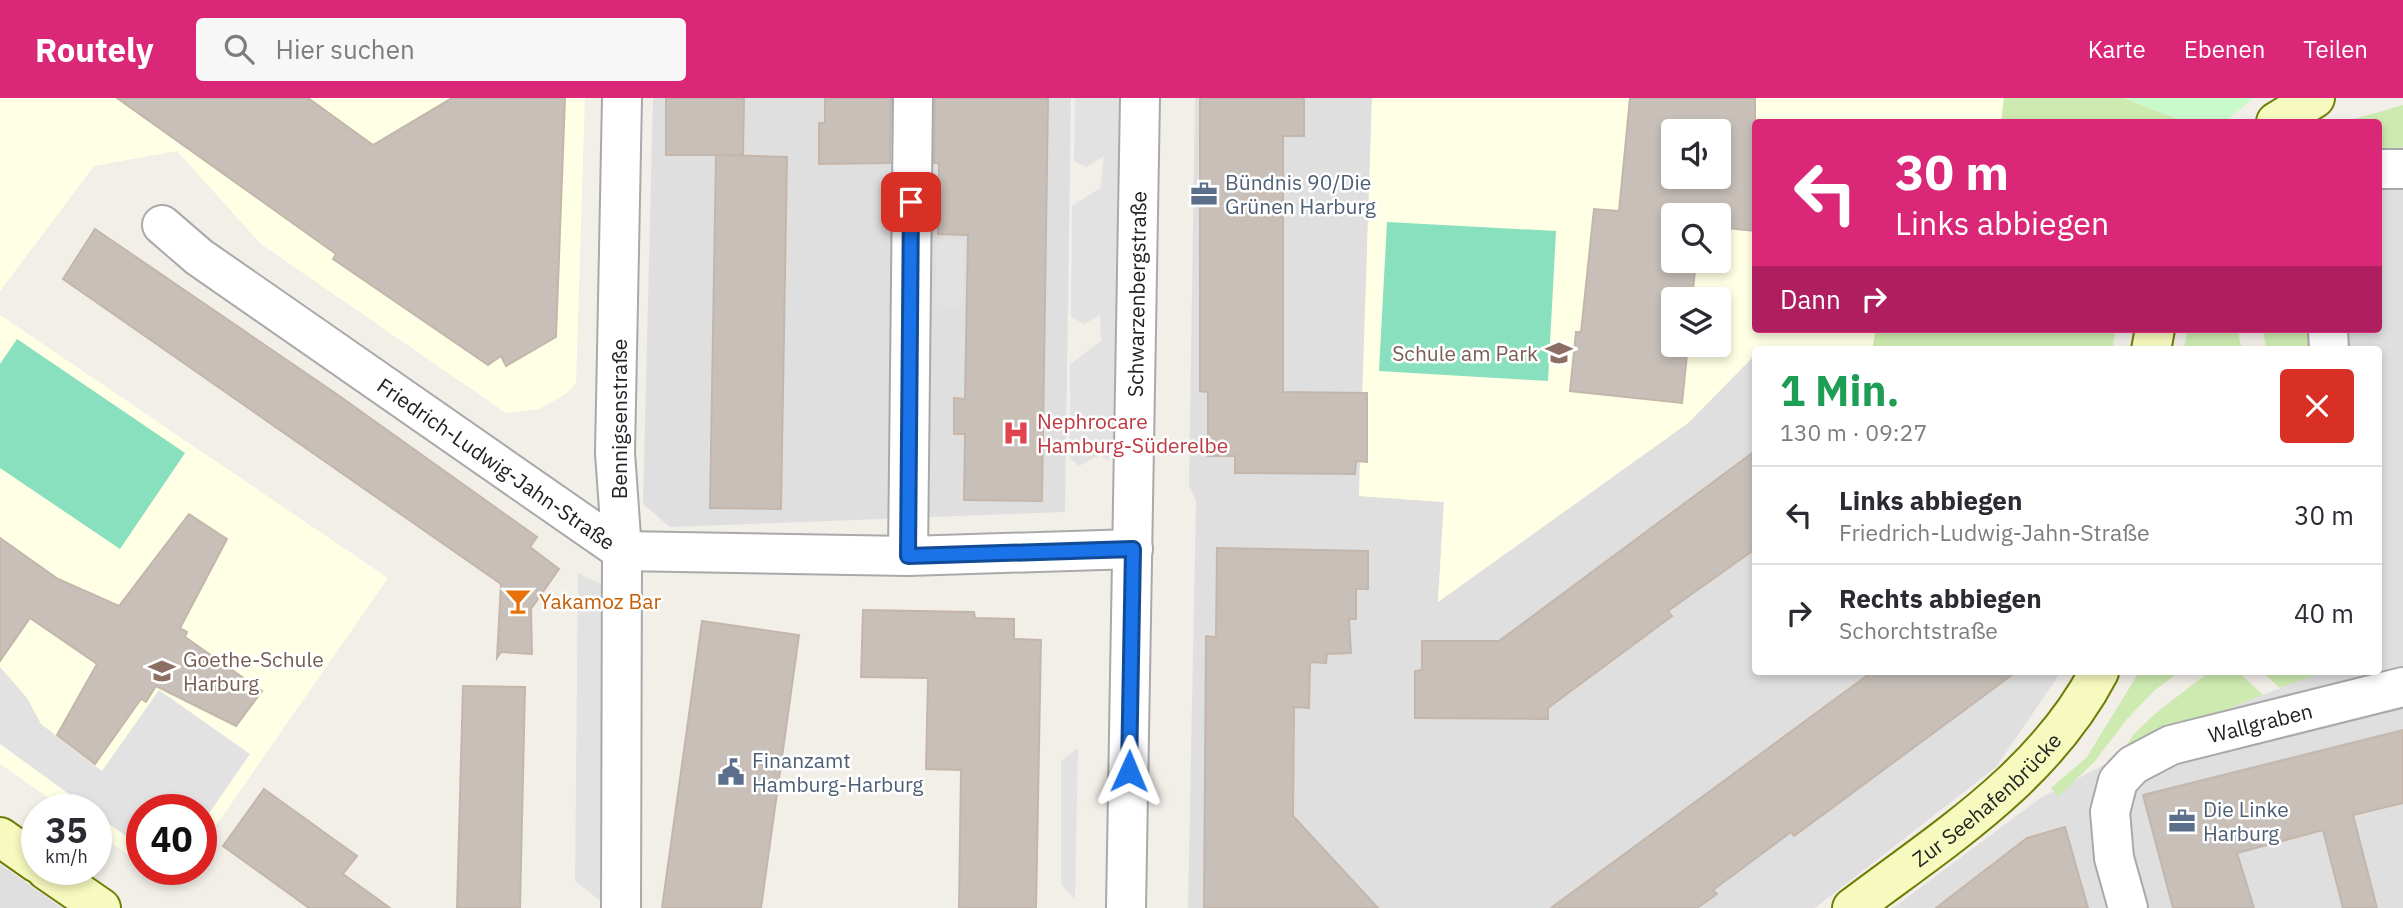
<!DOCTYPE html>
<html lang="de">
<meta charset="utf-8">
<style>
body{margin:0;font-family:"IBM Plex Sans",sans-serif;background:#f7f7f7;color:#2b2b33;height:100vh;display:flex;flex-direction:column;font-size:26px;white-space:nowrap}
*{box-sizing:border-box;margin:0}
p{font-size:23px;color:#7c7c81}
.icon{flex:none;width:38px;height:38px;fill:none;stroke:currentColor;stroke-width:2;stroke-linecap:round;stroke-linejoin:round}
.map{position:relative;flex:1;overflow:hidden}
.drawer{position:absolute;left:1752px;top:248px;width:630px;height:329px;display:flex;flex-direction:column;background:#fff;border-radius:7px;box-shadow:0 4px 10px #0003}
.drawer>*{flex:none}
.banner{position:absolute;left:1752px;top:21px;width:630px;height:214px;border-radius:7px;box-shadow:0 4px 10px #0003;background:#db2777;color:#fff;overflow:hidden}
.tools{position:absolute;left:1661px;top:21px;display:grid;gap:14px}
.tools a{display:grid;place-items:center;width:70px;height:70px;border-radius:7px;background:#fff;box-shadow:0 4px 10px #0003;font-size:35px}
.speed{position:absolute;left:21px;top:696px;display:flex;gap:14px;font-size:35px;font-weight:700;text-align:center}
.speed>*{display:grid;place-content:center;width:91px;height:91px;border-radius:50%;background:#fff;box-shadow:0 4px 10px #0003;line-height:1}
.speed small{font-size:18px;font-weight:400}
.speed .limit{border:10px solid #d22;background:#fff;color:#111}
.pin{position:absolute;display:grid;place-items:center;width:60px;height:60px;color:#fff;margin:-30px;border-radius:14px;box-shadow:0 4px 10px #0006}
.me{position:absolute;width:77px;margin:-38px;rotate:1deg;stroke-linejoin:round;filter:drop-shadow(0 0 5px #0008)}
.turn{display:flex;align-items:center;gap:24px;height:147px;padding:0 28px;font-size:32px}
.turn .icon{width:91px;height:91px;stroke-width:2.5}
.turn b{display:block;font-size:49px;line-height:60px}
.then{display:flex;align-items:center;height:66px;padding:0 28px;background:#0003;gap:14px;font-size:26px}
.round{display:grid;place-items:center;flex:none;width:74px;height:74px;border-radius:7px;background:#f7f7f7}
.overview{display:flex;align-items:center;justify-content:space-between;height:119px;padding:0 28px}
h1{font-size:42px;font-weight:800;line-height:52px;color:#1e9e55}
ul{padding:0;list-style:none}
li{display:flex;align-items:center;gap:21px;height:98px;padding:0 28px;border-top:2px solid #e1e1e2}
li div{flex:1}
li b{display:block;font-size:26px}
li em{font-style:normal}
header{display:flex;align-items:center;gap:42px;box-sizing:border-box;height:98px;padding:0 35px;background:#db2777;color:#fff}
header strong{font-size:33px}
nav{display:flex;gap:38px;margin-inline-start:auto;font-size:24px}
.search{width:490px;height:63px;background:#f7f7f7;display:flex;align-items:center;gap:18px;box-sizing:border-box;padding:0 24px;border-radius:7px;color:#7c7c81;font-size:26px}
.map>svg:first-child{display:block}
.residential{fill:#e0dfdf}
.education{fill:#ffffe5;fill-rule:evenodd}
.grass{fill:#cdebb0}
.park{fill:#c8facc}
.pitch{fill:#88e0be}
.parking{fill:#e2e2e2}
.building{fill:#c7bfb8;stroke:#c4b6ab;stroke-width:2;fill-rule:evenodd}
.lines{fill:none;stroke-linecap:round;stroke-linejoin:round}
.minor-casing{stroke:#a9a9a9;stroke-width:42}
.tertiary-casing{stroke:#a9a9a9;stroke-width:42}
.secondary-casing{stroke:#707d05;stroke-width:42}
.minor{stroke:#fff;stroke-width:38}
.tertiary{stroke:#fff;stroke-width:38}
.secondary{stroke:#f7fabf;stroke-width:38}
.route-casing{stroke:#114b97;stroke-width:18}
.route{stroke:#1a73e8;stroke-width:12}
.labels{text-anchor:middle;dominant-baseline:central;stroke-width:5;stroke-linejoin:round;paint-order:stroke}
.service-label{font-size:21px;fill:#4e5e75;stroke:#fff;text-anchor:start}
.street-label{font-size:21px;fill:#222;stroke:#fff}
.education-label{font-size:21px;fill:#785e54;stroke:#fff;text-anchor:end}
.health-label{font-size:21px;fill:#be3a42;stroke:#fff;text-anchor:start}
.food-label{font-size:21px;fill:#c56008;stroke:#fff;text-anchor:start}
</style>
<header>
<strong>Routely</strong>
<div class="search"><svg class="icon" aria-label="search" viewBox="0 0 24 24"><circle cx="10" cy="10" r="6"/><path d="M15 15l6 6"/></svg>Hier suchen</div>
<nav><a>Karte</a><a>Ebenen</a><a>Teilen</a></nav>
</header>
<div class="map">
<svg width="2403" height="810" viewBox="0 0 2403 810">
<rect width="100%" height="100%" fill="#f2efe9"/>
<g class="residential">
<path d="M653 0H1071L1065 414 670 429 643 406Z"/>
<path d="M1195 0H1372L1359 398 1444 404 1438 504 1688 325 1755 257V574H2061L1996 669 1815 810H1188L1196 402 1189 388Z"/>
<path d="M2403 49V810H1893L2039 701 2166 634 2315 577V574H2378V252H2317L2315 231H2378V51Z"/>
<path d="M0 766 62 810H0Z"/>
</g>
<g class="education">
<path d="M0 0H585L576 285 566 296 539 311 506 315 261 146 177 53 94 68 0 193Z"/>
<path d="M1372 0H2004L2001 24H1755V231H1876L1872 252H1755V257L1688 325 1438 504 1444 404 1359 398ZM1673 33H1718V79H1673ZM1673 117H1718V163H1673ZM1673 201H1718V247H1673Z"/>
<path d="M0 217 388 480 201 749V712H142V766L96 734V712H66L0 666Z"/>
</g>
<g class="grass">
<path d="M2004 0H2124L2185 24H2001Z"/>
<path d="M2403 7V49L2378 51V24H2344Z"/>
<path d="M1876 231H2116L2112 252H1872Z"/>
<path d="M2187 231H2237L2242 252H2184Z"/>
<path d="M2263 231H2315L2317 252H2266Z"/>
<path d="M2139 574H2179L2154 593 2127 621 2095 663 2058 699 2051 690 2087 659Z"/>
<path d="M2209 574H2238L2263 597 2166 634 2118 660 2134 636 2157 614Z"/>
<path d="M2262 574H2315V577L2280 590Z"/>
</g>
<path class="park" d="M2124 0H2253L2225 24H2185Z"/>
<g class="pitch">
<path d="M1387 124 1556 133 1548 283 1379 273Z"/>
<path d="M17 241 185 355 120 451 0 370V266Z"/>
</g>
<g class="parking">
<path d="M1075 0H1122L1118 328 1108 363 1100 357 1079 368 1070 360V266L1101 243 1100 217 1084 226 1071 219 1072 108 1100 90 1104 58 1086 69 1074 63Z"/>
<path d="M937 141 964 142 963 208 935 207Z"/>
<path d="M578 475 607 489 602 804 575 783Z"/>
<path d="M0 569 27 600 41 626 102 673 159 592 250 656 201 727V712H142V750L96 716V712H91L0 646Z"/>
<path d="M1078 650 1076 746 1075 801 1061 786V663Z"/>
</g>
<g class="building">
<path d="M117 0H308L373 47 452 0H565L556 239 506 268 501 258 488 267 333 161 336 156Z"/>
<path d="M666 0H744L743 57H666Z"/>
<path d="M825 0H891L890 65 819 66V25H825Z"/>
<path d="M935 0H1048L1042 403 964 402 965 336H954V300L965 301 968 137 938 136 939 65H934Z"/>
<path d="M1200 0H1304V38H1283V294L1367 295V364L1356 363 1355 376 1235 375V358H1208V294L1200 293Z"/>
<path d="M1630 0H1755V133L1718 129V117H1673V163H1696L1692 201H1673V247H1688L1682 305 1570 293 1576 234H1581L1594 111 1619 113ZM1673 33H1718V79H1673Z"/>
<path d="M716 57 787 59 781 411 710 410Z"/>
<path d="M95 131 338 297 537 439 530 449 559 471 531 511 532 556 501 554 497 560 501 486 63 181Z"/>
<path d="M1755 353V451L1668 513 1672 518 1548 610V621L1415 620V573L1422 572V543H1499Z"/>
<path d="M189 416 227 441 180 530 187 534 185 539 262 593 236 628 156 588 146 604 141 601 95 666 57 637 97 566 30 520 0 563V440L58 481 119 508Z"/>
<path d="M1217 450 1368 453V491H1356V521H1349L1351 555 1327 556 1326 565 1310 564 1309 610 1294 609 1293 718 1378 810H1204L1206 538 1216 539Z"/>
<path d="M863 512 974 514 975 520 1014 521V541L1041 542 1036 810H959L961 672 926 671 928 580 861 579Z"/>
<path d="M702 523 799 537 761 810H662Z"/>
<path d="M1872 574H2016L1794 738 1791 734 1713 792 1717 796 1697 810H1551Z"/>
<path d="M463 588 525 589 520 810H457Z"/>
<path d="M2403 632V705L2353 717 2377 810H2343L2323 732 2237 755 2254 810H2173L2143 697Z"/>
<path d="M264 691 357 758 343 776 390 810H309L223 748Z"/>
<path d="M2065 729 2088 810H1936L2027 740Z"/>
</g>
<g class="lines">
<defs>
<g id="minor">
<path d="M2378 71H2403"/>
<path id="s1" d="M162 127 199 159 622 453 908 458 1133 451"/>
<path d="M2328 231 2329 252"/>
<path d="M908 458 913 0"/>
<path d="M621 810 622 453 615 355 622 0"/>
<path id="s2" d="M2128 810 2114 760 2110 714 2118 683 2133 667 2171 647 2403 589"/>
</g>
<g id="tertiary">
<path id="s3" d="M1126 810 1140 0"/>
</g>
<g id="secondary">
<path d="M2276 24 2315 0"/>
<path d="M2151 252 2155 231"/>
<path d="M0 739 37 765"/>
<path d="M46 772 101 810"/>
<path id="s4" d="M1852 810C1943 741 2044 679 2099 574"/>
</g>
</defs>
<use href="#minor" class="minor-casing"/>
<use href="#tertiary" class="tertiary-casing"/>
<use href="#secondary" class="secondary-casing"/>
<use href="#minor" class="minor"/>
<use href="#tertiary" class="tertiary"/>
<use href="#secondary" class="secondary"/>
</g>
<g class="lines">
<defs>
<path id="route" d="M911 104 908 458 1133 451 1129 673"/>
</defs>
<use href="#route" class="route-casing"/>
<use href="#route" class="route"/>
</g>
<defs>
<symbol id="office-bare" viewBox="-9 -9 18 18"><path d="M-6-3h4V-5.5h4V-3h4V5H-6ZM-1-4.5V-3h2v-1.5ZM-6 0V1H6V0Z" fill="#5c6f8a" stroke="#fff" stroke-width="2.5" paint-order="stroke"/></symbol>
<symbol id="school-bare" viewBox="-9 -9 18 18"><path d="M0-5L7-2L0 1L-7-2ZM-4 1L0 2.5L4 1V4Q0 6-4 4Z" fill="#8d6e63" stroke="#fff" stroke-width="2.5" paint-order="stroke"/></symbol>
<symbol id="hospital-bare" viewBox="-9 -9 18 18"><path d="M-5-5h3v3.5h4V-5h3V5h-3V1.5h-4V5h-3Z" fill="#e0444e" stroke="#fff" stroke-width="2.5" paint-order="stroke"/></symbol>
<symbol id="bar-bare" viewBox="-9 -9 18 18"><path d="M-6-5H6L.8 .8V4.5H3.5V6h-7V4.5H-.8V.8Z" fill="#e8710a" stroke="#fff" stroke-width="2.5" paint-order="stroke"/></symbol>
<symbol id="civic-bare" viewBox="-9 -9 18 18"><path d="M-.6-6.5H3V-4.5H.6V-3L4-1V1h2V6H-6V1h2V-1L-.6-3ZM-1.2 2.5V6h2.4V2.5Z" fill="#5c6f8a" stroke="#fff" stroke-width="2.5" paint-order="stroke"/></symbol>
</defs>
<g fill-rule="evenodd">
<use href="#office-bare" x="1185" y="77" width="38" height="38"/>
<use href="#school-bare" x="1540" y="236" width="38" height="38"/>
<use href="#hospital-bare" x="997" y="316" width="38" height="38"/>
<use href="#bar-bare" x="499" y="484" width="38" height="38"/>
<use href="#school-bare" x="143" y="554" width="38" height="38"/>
<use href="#civic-bare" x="712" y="655" width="38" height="38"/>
<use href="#office-bare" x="2163" y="704" width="38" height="38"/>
</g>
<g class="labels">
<g class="service-label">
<text x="1225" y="84">Bündnis 90/Die<tspan x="1225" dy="24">Grünen Harburg</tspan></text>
<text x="752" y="662">Finanzamt<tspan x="752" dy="24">Hamburg-Harburg</tspan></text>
<text x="2203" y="711">Die Linke<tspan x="2203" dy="24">Harburg</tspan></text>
</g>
<g class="street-label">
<text stroke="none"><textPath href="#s3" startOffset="614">Schwarzenbergstraße</textPath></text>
<text transform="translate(619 321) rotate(-90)">Bennigsenstraße</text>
<text stroke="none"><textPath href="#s1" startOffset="411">Friedrich-Ludwig-Jahn-Straße</textPath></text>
<text stroke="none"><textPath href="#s2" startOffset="287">Wallgraben</textPath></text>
<text stroke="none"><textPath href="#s4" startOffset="173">Zur Seehafenbrücke</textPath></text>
</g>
<g class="education-label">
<text x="1538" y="255">Schule am Park</text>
<text x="183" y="561" text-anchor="start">Goethe-Schule<tspan x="183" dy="24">Harburg</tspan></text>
</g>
<g class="health-label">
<text x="1037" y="323">Nephrocare<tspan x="1037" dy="24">Hamburg-Süderelbe</tspan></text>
</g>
<g class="food-label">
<text x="539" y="503">Yakamoz Bar</text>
</g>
</g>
</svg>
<div class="tools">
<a><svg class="icon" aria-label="sound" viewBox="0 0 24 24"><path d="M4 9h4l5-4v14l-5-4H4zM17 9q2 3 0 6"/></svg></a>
<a><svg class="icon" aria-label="search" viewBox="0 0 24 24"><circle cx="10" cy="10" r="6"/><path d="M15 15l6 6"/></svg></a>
<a><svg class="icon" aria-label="layers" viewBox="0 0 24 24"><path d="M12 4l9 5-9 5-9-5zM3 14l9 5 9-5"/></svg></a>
</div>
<div class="speed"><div>35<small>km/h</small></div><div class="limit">40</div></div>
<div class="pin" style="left:911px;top:104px;background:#d93025"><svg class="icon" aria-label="arrive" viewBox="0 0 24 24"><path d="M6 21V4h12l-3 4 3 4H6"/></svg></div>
<svg class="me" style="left:1129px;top:673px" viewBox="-20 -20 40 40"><path d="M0-17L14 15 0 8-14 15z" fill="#1a73e8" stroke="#fff" stroke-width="4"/></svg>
<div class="banner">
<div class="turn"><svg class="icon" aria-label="left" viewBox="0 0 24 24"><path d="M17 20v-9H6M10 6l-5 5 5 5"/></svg><div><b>30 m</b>Links abbiegen</div></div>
<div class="then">Dann<svg class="icon" aria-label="right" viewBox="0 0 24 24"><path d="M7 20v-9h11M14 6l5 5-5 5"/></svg></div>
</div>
<section class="drawer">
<div class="overview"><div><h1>1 Min.</h1><p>130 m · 09:27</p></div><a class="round" style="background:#d93025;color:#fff"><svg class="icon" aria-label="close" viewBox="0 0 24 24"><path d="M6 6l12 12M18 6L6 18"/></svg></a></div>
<ul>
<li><svg class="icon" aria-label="left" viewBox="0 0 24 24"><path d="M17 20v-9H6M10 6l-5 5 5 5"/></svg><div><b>Links abbiegen</b><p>Friedrich-Ludwig-Jahn-Straße</p></div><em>30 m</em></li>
<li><svg class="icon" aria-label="right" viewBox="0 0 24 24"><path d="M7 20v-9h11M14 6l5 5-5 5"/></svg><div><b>Rechts abbiegen</b><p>Schorchtstraße</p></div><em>40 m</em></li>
</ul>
</section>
</div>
